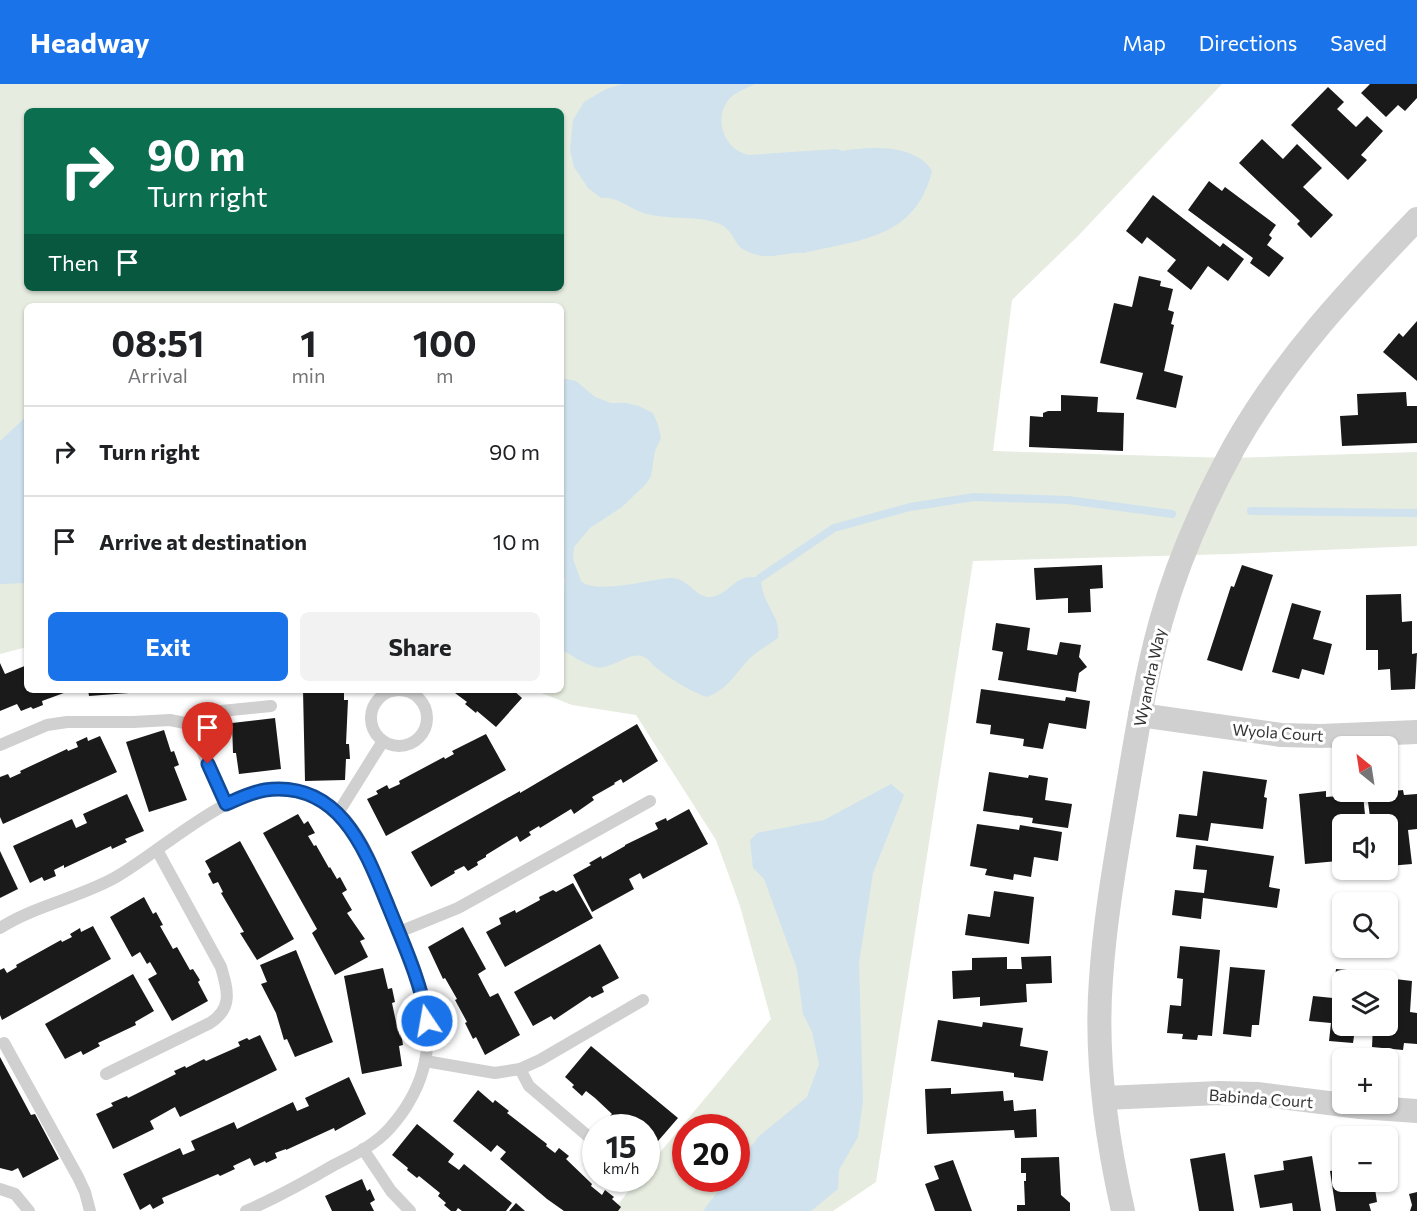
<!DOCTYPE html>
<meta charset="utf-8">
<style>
body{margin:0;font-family:Commissioner,sans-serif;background:#f2f2f2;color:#202124;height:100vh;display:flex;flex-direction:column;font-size:22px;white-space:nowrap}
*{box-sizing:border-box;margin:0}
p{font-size:20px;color:#757577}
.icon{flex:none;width:33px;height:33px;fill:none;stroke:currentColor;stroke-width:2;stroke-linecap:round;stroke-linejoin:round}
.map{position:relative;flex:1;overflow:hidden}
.panel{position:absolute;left:24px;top:219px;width:540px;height:390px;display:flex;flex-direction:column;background:#fff;border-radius:9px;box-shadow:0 2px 4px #0004}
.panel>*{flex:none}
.banner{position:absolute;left:24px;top:24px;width:540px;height:183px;border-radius:9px;box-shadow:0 2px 4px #0004;background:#0b6e4f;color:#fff;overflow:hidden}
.needle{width:39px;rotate:330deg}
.fabs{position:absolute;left:1332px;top:652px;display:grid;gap:12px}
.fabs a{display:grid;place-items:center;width:66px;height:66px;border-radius:9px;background:#fff;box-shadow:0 2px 4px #0004;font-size:30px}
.speed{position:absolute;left:582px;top:1030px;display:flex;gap:12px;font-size:30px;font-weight:700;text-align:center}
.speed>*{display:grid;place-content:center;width:78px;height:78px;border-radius:50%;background:#fff;box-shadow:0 2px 4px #0004;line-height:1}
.speed small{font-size:15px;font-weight:400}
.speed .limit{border:9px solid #d22;background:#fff;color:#111}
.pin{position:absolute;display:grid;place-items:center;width:51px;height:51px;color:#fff;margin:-62px -26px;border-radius:50% 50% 50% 0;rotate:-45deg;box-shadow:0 0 6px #0007}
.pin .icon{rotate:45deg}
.me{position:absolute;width:66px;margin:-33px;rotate:348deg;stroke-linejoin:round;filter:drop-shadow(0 0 4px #0008)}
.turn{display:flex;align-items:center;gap:21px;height:126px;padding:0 24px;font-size:27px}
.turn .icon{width:78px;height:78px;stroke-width:2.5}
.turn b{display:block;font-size:42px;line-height:51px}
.then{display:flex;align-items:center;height:57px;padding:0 24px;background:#0003;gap:12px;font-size:22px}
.eta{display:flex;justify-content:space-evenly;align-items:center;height:102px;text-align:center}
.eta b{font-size:36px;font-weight:700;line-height:42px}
.button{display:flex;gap:12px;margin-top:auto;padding:12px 24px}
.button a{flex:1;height:69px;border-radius:9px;background:#1a73e8;color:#fff;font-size:24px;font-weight:700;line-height:69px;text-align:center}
.button a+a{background:#f2f2f2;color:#202124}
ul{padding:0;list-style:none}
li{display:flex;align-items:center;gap:18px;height:90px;padding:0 24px;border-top:2px solid #e0e0e0}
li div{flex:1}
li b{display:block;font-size:22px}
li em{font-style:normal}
header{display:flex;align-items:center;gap:36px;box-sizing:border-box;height:84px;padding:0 30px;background:#1a73e8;color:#fff}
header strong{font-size:28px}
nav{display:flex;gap:33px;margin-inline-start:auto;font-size:21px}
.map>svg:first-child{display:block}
.green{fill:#e6ecdf;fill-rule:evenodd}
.water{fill:#cfe2ee}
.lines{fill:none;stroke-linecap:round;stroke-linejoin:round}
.stream{stroke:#cfe2ee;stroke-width:8}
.building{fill:#1a1a1a}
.lane{stroke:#d0d0d0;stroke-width:12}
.street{stroke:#d0d0d0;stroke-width:24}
.route-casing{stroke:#114b97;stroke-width:15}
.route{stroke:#1a73e8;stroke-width:10}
.labels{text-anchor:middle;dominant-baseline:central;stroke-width:6;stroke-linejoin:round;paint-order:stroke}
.street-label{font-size:16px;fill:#333;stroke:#fff}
</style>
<header>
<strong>Headway</strong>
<nav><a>Map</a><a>Directions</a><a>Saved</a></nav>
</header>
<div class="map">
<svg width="1417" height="1127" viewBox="0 0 1417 1127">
<rect width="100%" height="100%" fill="#fff"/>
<path class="green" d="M0 0H1222L1077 153 1012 216 993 367 1229 374 1417 368V462L1232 470 973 477 876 1098 833 1127H613L638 1095H646L647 1084 771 935 740 822 716 756 636 631 572 621 534 606H561V222H27V563L0 570ZM27 27H561V204H27ZM686 1044H736V1095H686Z"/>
<g class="water">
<path d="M623 0H755C747 4 736 8 730 14 712 34 724 66 749 71L837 65 842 67C869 62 917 60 932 87 915 155 861 155 804 169 789 167 773 175 758 171 754 170 745 167 741 164 734 157 731 145 720 140 698 131 671 136 647 130 630 126 619 112 601 114L588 104 574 83 570 66 573 36 584 18 606 5Z"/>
<path d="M561 294 576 297 595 313 611 319H626L639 322 653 329 658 341 661 354 655 367 651 392 646 400 622 423 590 444 574 463 573 475 581 497C596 511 651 495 671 494 689 494 696 515 711 513 731 510 735 488 760 494 762 501 763 511 767 518 773 531 780 538 778 554 769 561 758 566 750 574 735 590 728 605 707 613 689 607 669 594 654 582 651 579 649 575 644 573 629 566 612 587 595 583 584 580 572 571 561 566V506L564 504 565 496 561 487Z"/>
<path d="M27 332V499L0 500V357Z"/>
<path d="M891 700 904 711 873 789 859 879 863 1017 858 1053 839 1086 838 1105 811 1127H703L727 1095H736L737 1082 758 1053 807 1013 819 980 812 948 803 930 797 885 764 795 753 784 750 756 757 749 824 736Z"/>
</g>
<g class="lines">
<g class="stream">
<path d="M1251 427 1417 429"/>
<path d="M760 494 834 444 910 423 974 413 1068 416 1172 430"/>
</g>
</g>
<g class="building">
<path d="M1370 0H1417V14L1405 27 1398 21 1386 33 1361 9Z"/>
<path d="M1328 3 1344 18 1337 25 1356 43 1367 32 1383 47 1361 71 1367 76 1348 96 1291 41Z"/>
<path d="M1262 55 1283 75 1297 60 1322 84 1303 103 1333 131 1311 154 1297 140 1300 137 1239 79Z"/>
<path d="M1209 97 1222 107 1225 103 1276 141 1269 151 1272 154 1267 161 1284 174 1269 193 1250 179 1253 174 1188 126Z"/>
<path d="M1153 111 1220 163 1223 159 1244 175 1228 197 1208 182 1191 206 1167 187 1176 176 1147 153 1142 160 1126 147Z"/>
<path d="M1139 192 1161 197 1160 202 1173 205 1168 226 1174 228 1171 240 1174 241 1164 287 1183 292 1176 324 1136 315 1143 289 1100 279 1114 219 1132 223Z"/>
<path d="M1417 237V297L1383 268 1399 249 1403 253Z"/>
<path d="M1406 308 1407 322H1417V359L1342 362 1340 332 1358 331 1357 310Z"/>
<path d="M1061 311 1098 313 1097 328 1124 329 1123 367 1029 363 1030 332 1043 333V329L1048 327H1061Z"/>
<path d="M1102 481 1103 504 1090 505 1091 528 1068 529V514L1036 516 1034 484Z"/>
<path d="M1242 481 1273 491 1242 587 1207 576 1231 502 1234 503Z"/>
<path d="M1401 510 1402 538 1412 537V570L1417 569 1415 605 1391 606 1390 585 1378 586V566H1366V511Z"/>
<path d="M1292 519 1321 527 1313 555 1332 560 1324 591 1302 585 1299 595 1272 588Z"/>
<path d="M996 539 1030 544 1027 566 1057 571 1060 558 1081 561 1079 573 1087 583 1079 589 1076 608 998 596 1003 568 992 566Z"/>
<path d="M0 579 5 590 27 581V606H72L42 617 43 621 33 625 31 623 21 627 17 620 0 627Z"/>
<path d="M981 605 1065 617 1066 613 1090 617 1086 645 1049 639 1043 665 1023 662 1024 655 990 650 991 641 976 639Z"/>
<path d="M88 606H129V609L89 612Z"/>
<path d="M303 606H344V616H348L346 660H349L350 675H346L345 696 305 697Z"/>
<path d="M451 606H513L522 614 496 643 477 627 476 629 465 620 467 618Z"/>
<path d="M275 634 281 685 239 690 236 669H233L232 639Z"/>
<path d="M637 640 658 677 623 699 621 695 614 699 615 700 592 713 594 716 574 730 571 725 540 744 539 742 529 748 531 751 520 758 517 752 486 771V773L477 778 478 781 468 787 464 782 454 787 455 789 431 803 411 768 520 707V709Z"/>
<path d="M164 646 171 668 174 667 179 681 174 683 187 716 149 728 126 658Z"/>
<path d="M486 650 506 686 386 752 367 715 378 710 376 707 387 701 389 705 400 700 399 697 444 673 445 675 454 670 452 667Z"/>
<path d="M100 652 117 688 3 740 0 733V693L8 690 10 694 21 689 20 687 67 665 68 667 78 663 76 658 87 653 88 657Z"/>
<path d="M1203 687 1267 696 1264 713 1267 714 1263 745 1211 739 1208 757 1176 753 1179 730 1197 732Z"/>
<path d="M989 688 1028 694 1029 691 1048 694 1045 716 1072 720 1068 744 1032 739 1033 734 983 727Z"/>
<path d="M1403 706 1404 711 1417 710V745L1408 746 1412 780 1388 782V741H1371L1367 710Z"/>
<path d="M1326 707V713L1363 710 1366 741H1342V747L1335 748 1338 777 1305 780 1299 710Z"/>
<path d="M127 710 144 747 125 755 127 758 112 765 111 762 64 784V781L54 786 56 792 44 797 42 793 30 799 13 762 72 735 76 744 87 739 83 730Z"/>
<path d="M689 725 708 760 643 795 640 789 629 795 634 805 592 828 573 791 591 781 589 779 601 772 602 775 625 762V761L658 745 655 739 666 734 667 737Z"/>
<path d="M298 730 304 740 308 737 315 749 308 752 314 762 316 761 329 784 330 783 337 795 340 793 347 806 342 809 352 826 347 829 365 855 360 857 368 873 335 891 312 849 317 845 263 749Z"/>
<path d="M977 740 1019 746 1020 741 1062 748 1058 777 1034 773 1031 793 1014 790 1013 796 985 791 987 785 970 782Z"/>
<path d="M240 757 294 855 257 876 240 849 244 848 221 809 223 808 218 798 213 800 208 790 211 788 205 777Z"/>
<path d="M1196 761 1274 772 1269 803 1280 805 1277 824 1203 814 1201 835 1172 831 1175 806 1204 809 1207 786 1193 785Z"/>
<path d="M0 767 18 805 0 814Z"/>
<path d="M573 799 593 834 505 883 486 848 501 840 499 834 515 826 516 829 540 816 539 813 553 806 556 808Z"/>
<path d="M994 807 1034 813 1029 860 965 851 968 830 990 833Z"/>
<path d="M144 813 153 830 156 828 163 841 160 842 173 865 177 863 190 886 193 885 200 896 198 898 208 917 172 937 148 895 157 890 150 878 147 880 140 868 132 873 110 833Z"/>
<path d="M93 842 111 875 2 936 0 931V886L4 884 7 889 17 883 16 881 61 856 62 858 72 853 70 850 80 844 81 848Z"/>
<path d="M463 843 486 885 478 890 483 900 490 913 498 909 520 951 485 971 476 953 473 955 465 939 467 938 455 916 457 915 445 894 443 895 428 863Z"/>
<path d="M600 860 619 894 602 903 604 908 592 914 590 912 554 936 551 932 533 942 514 908Z"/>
<path d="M1180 862 1220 866 1212 952 1198 951 1197 956 1182 955 1183 950 1167 949 1170 921 1181 922 1183 895 1177 894Z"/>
<path d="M296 866 333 958 295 973 287 955 284 956 276 929 261 900 267 898 260 881Z"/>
<path d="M1051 872 1052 899 1026 900 1027 918 980 922V913L953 915 952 887 972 886V874L1007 873V885H1022L1021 873Z"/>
<path d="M1230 883 1265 886 1259 941H1252L1251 953 1223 950Z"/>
<path d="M383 884 388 905 392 904 395 918 392 919 398 947H401L403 961 399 962 402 982 362 990 344 892Z"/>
<path d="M1336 885 1368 888 1367 897H1342V942H1362L1361 952H1354L1353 959 1329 957 1331 939 1309 937 1313 912 1333 914Z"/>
<path d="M133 890 154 927 135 938 136 941 98 959 100 962 83 971 81 967 65 975 45 940Z"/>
<path d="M1378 893 1412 897 1410 928 1417 929V960L1404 959 1403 966 1372 963 1373 942H1388V897H1377Z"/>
<path d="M938 936 982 943 983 938 1023 944 1020 962 1048 967 1043 997 1014 993V989L931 977Z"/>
<path d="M260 951 277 986 180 1033 175 1023 150 1037 154 1045 113 1065 96 1030 113 1022 111 1019 127 1012 128 1014 176 990 174 987 185 982 186 984 204 975 206 977 240 962 238 958 247 954 249 956Z"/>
<path d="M591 962 678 1034 652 1064 646 1060V1044H621L623 1042 610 1032 612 1030 595 1014 586 1007 582 1012 572 1003 574 1001 565 993Z"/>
<path d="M0 973 31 1031 35 1030 59 1075 23 1094 18 1084 12 1087 0 1084Z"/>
<path d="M349 993 366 1030 335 1047 334 1044 286 1066V1065L275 1069 277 1074 266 1079 265 1077 254 1082 250 1074 233 1082 235 1085 220 1092 218 1090 162 1114 164 1119 153 1125 150 1120 140 1126 123 1090 180 1064 183 1071 195 1066 191 1057 234 1038 237 1045 293 1018 297 1027 309 1022 305 1014Z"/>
<path d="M951 1004V1010L1003 1007 1004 1017 1013 1016 1014 1027 1036 1025 1037 1053 1015 1054 1014 1046 927 1050 925 1005Z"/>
<path d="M478 1006 493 1019 495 1016 509 1027 507 1029 547 1060 546 1062 555 1069 559 1064 569 1072 566 1075 592 1100 591 1102 602 1111 605 1106 614 1113 612 1115 621 1123 618 1127H564L547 1115 500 1075 506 1068 497 1061 491 1068 453 1037Z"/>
<path d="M417 1040 454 1070 448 1078 459 1086 464 1080 512 1119 506 1127H462L458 1124 456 1127H451L444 1121 446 1119 438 1112 440 1109 419 1092 417 1094 407 1086 408 1084 392 1071Z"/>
<path d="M1225 1069 1234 1127H1199L1190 1075Z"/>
<path d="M1312 1072 1321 1127H1293L1292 1119 1260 1124 1254 1091 1284 1086 1283 1077Z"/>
<path d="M1059 1073 1061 1111 1070 1119V1127H1017V1121H1025L1024 1097H1026V1089H1021V1074Z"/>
<path d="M953 1076 972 1127H935L925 1100 939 1095 934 1082Z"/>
<path d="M1342 1085V1098H1374L1377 1118 1369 1120 1371 1127H1336L1330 1087Z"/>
<path d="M362 1095 367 1107 370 1105 375 1116 370 1119 374 1127H332L325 1112Z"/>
<path d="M1417 1108V1127H1410L1412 1121 1409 1110Z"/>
<path d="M516 1119 525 1127H509Z"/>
</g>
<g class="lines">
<g class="lane">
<circle cx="399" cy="634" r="28"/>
<path d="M0 661 47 641 67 638H133L170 636 190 640"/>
<path d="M226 720 190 640 221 627 271 622"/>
<path d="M338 729 383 657"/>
<path d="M0 844C36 821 79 814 116 793 160 768 226 705 277 705 301 705 325 715 342 732 368 758 379 800 392 833 406 867 426 903 428 940 429 967 423 995 409 1018 404 1027 397 1036 390 1044 375 1061 354 1071 334 1081 305 1098 276 1114 246 1127"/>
<path d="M399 848 458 824 650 717"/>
<path d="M4 959 78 1093 85 1108 90 1127"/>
<path d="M425 977 495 989 520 985 540 976 643 916"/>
<path d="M520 985 529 1002 596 1059"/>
<path d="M106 990 210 939C233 924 228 907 221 883L157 766"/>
<path d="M363 1065 391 1107 410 1127"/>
<path d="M0 1105 15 1110 29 1127"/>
</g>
<g class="street">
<path d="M1140 631 1281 651 1321 652 1417 648"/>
<path d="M1104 1014 1219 1009 1257 1010 1360 1023 1417 1027"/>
<path d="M1123 1127C1106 1052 1095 972 1101 895 1105 834 1116 773 1126 713 1136 654 1145 595 1161 537 1178 476 1204 418 1234 363 1282 277 1350 205 1417 135"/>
</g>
</g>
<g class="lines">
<defs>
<path id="route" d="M208 680 226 720C238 715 252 708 265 706 341 696 366 768 389 824 404 861 421 898 427 937"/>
</defs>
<use href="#route" class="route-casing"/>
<use href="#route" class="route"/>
</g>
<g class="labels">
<g class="street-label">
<text transform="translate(1149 593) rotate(-78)">Wyandra Way</text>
<text transform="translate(1278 648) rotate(4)">Wyola Court</text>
<text transform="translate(1261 1014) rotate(4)">Babinda Court</text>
</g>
</g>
</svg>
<div class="fabs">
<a><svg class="needle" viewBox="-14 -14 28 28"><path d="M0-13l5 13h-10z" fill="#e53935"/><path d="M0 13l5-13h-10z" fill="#757577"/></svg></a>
<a><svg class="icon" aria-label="sound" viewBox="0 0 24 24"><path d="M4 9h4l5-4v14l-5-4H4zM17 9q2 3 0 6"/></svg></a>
<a><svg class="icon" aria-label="search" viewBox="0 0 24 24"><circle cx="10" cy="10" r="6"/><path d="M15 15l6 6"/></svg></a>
<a><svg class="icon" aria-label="layers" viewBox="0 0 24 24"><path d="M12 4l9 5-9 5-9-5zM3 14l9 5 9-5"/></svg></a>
<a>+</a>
<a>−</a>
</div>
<div class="speed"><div>15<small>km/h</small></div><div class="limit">20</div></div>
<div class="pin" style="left:208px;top:680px;background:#d93025"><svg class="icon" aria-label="arrive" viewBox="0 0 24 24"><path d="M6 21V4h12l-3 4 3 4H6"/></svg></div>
<svg class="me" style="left:427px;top:937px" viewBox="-20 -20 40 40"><circle r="17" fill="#1a73e8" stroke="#fff" stroke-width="3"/><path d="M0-11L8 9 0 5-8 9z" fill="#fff"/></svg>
<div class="banner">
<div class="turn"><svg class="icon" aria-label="right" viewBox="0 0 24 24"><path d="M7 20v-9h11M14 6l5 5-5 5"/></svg><div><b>90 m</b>Turn right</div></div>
<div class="then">Then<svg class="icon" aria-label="arrive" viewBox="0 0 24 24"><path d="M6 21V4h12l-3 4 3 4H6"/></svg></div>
</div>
<section class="panel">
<div class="eta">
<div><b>08:51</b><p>Arrival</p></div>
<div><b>1</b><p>min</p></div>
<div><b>100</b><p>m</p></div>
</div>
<ul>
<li><svg class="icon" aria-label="right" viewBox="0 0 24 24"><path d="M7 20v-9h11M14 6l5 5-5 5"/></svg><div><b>Turn right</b></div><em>90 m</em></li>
<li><svg class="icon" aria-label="arrive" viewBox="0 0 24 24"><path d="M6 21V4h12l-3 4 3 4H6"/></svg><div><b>Arrive at destination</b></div><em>10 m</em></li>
</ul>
<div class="button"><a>Exit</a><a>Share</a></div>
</section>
</div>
